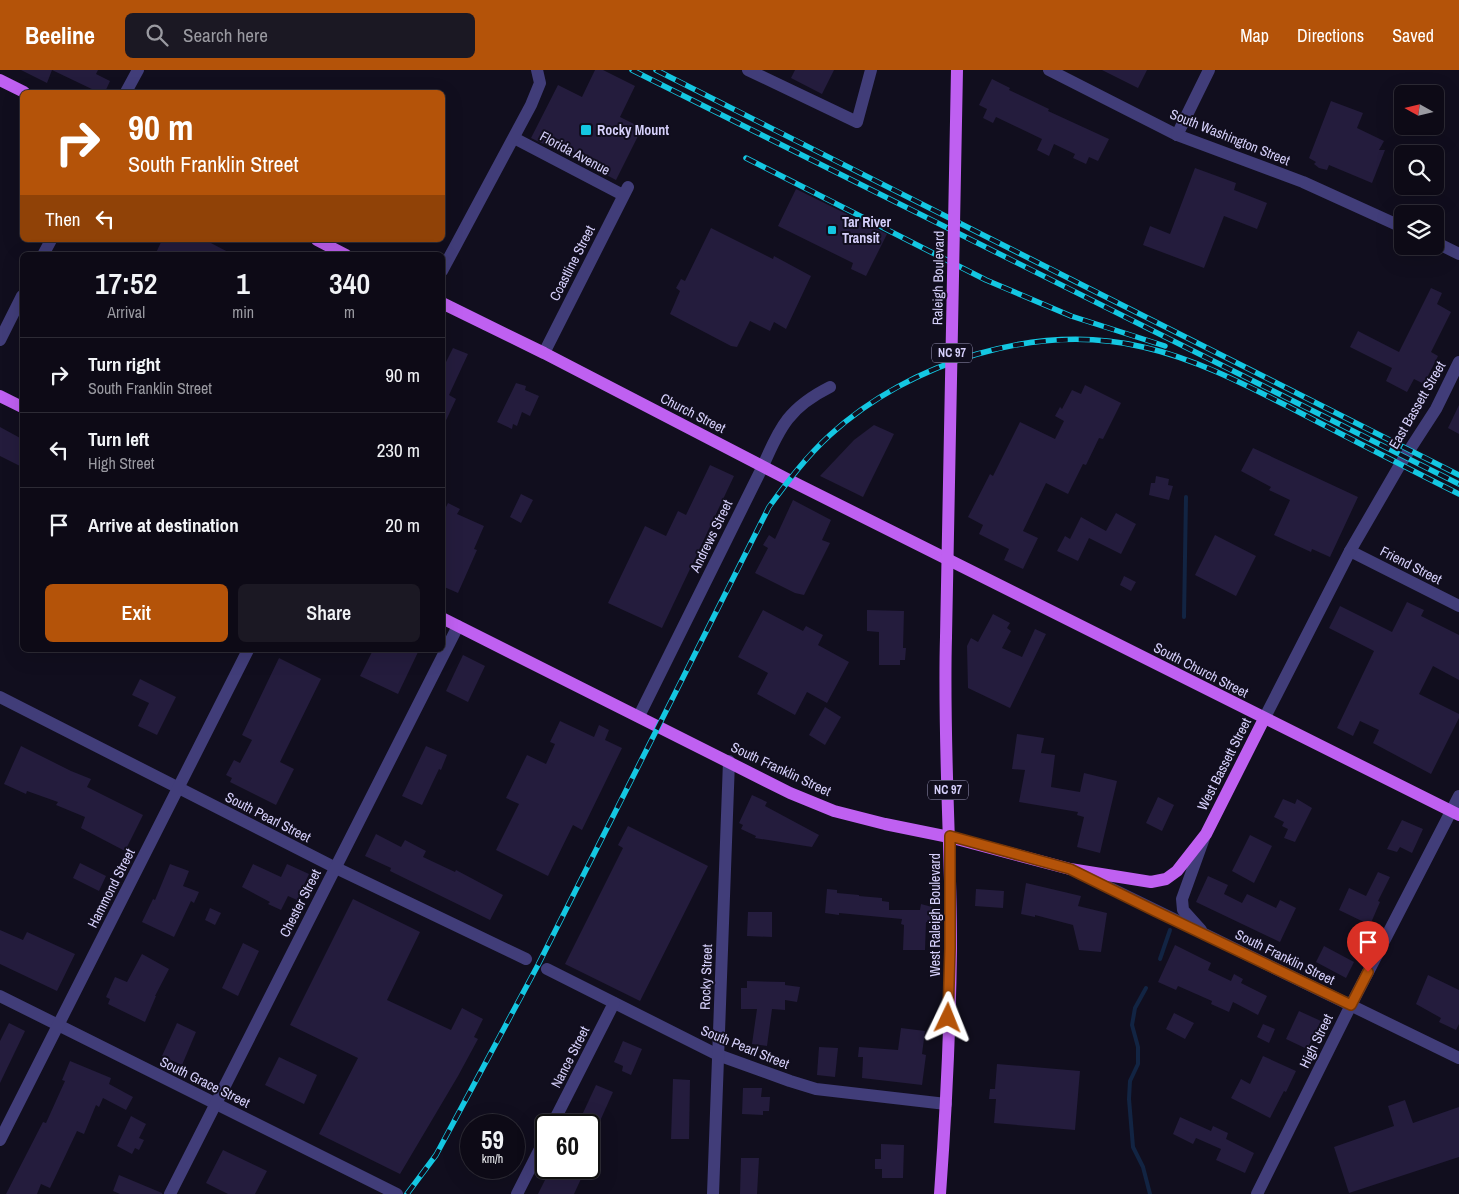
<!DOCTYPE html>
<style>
body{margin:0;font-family:"Archivo Narrow",sans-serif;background:#1b1823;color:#f1f3f6;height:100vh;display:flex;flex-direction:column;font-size:19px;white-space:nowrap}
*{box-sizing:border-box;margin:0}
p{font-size:16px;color:#9a9aa1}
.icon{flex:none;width:28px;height:28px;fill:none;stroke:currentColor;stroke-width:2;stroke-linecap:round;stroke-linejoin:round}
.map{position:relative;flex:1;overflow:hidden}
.side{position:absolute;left:20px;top:182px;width:425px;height:400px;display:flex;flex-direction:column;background:#0d0a16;border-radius:8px;box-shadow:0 5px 20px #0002,0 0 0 1px #2d2b35}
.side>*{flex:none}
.hud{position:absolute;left:20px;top:20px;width:425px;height:152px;border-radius:8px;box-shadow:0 5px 20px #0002,0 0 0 1px #2d2b35;background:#b45309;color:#fff;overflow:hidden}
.needle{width:32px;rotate:278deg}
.controls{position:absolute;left:1394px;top:15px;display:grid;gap:10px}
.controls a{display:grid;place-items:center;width:50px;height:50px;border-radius:8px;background:#0d0a16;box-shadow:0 5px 20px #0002,0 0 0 1px #2d2b35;font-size:25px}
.speed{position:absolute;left:460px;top:1044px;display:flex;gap:10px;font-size:25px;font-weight:700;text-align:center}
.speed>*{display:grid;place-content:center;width:65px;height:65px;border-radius:50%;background:#0d0a16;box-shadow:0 5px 20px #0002,0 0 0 1px #2d2b35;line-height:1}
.speed small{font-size:12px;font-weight:400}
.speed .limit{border:2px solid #111;border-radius:8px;background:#fff;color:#111}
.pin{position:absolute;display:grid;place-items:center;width:42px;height:42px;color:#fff;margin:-51px -21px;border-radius:50% 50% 50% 0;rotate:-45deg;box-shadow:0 0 5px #0007}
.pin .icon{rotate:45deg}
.me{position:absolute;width:55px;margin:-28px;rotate:2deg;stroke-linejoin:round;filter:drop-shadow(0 0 4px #0008)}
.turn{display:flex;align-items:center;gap:18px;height:105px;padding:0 25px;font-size:22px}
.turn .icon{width:65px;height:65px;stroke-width:2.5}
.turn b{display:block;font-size:35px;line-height:42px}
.then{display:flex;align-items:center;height:48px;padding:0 25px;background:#0003;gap:10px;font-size:19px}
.eta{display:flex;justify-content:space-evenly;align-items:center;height:85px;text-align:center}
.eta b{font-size:30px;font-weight:600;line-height:35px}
.cta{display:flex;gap:10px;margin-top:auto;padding:10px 25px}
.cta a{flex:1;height:58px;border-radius:8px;background:#b45309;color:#fff;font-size:20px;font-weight:600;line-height:58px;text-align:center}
.cta a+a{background:#1b1823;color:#f1f3f6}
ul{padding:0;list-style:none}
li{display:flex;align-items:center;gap:15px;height:75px;padding:0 25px;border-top:1px solid #2d2b35}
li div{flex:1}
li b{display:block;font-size:19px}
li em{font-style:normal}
header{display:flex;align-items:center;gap:30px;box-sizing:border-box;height:70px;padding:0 25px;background:#b45309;color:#fff}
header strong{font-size:24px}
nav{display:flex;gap:28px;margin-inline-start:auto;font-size:18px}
.search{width:350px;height:45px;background:#1b1823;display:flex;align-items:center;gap:12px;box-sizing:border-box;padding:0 18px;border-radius:8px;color:#9a9aa1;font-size:19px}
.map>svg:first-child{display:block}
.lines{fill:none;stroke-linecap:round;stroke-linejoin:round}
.stream{stroke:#122443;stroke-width:4}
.building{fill:#241c3d}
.minor{stroke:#413d79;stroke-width:12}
.major{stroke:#bf60f1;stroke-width:12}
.rail-casing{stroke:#14c7e2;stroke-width:5.5}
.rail{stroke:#110e1e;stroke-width:4;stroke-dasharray:11;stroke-linecap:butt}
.major-bridge{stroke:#bf60f1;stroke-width:12}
.route-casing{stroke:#753606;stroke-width:12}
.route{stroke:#b45309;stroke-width:9}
.poi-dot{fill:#14c7e2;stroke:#110e1e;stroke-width:2}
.labels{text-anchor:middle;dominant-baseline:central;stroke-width:4;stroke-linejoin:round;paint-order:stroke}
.shield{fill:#110e1e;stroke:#9b96b9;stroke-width:1}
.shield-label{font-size:12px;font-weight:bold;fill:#d6d0fb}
.poi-label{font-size:14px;font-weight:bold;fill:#d6d0fb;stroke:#110e1e;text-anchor:start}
.street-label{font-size:14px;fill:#d6d0fb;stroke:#110e1e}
</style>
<header>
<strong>Beeline</strong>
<div class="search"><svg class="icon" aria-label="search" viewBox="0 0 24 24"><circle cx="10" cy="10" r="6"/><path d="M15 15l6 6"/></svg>Search here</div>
<nav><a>Map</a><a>Directions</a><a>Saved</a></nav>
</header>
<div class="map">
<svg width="1459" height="1124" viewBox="0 0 1459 1124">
<rect width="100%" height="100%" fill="#110e1e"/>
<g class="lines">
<g class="stream">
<path d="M1184 547 1186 427"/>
<path d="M1160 889 1170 860"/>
<path d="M1146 918 1135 938 1132 955 1138 977V994L1130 1011 1129 1029 1133 1077 1143 1097 1150 1124"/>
</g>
</g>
<g class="building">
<path d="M21 0H52L47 13Z"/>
<path d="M52 0H98L96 4 110 11 105 22H98Z"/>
<path d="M595 0H603L635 16 620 47 642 58 616 110 591 97 593 92 562 77 560 82 531 68 558 15 582 27Z"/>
<path d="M795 0H834L822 24 791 8Z"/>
<path d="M1102 0H1147L1138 18Z"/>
<path d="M992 9 1010 18 1009 20 1049 39 1048 41 1109 69 1098 91 1089 87 1086 94 1073 88 1075 84 1054 74 1049 86 1037 80 1042 69 996 47 993 53 983 48 987 39 979 35Z"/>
<path d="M1331 31 1363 43 1357 58 1384 71 1379 80H1385L1372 113 1329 95 1327 100 1319 98 1314 94 1316 92 1309 88Z"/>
<path d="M1195 98 1236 113 1234 120 1267 133 1257 159 1224 146 1204 198 1143 175 1150 156 1170 164Z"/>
<path d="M796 119 887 164 866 206 851 199 853 193 778 156Z"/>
<path d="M711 158 773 189 774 186 811 206 786 259 774 252 770 261 750 251 737 277 731 276 670 244 680 221 676 218 681 209 685 211Z"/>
<path d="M162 170H205L234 185H155Z"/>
<path d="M1431 218 1442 223 1437 234 1451 242 1431 282 1438 286 1424 314 1414 309 1407 322 1386 311 1392 298 1350 277 1358 261 1399 282Z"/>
<path d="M453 278 468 284 449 325 456 329 442 359V300Z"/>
<path d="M516 313 526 316 525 320 539 326 530 346 522 342 517 356 513 354 512 359 497 352Z"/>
<path d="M1085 315 1121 333 1103 369 1099 368 1086 395 1083 394 1068 424 1046 413 1023 461 1038 468 1023 499 1004 490 1009 479 979 464 983 455 968 447 990 404 993 406 1020 352 1055 369 1064 351 1055 346 1060 337 1062 339 1072 320 1081 324Z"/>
<path d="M1459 335V364L1448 358Z"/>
<path d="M874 355 894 364 863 427 820 406 854 370Z"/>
<path d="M0 357 22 369V397L0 386Z"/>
<path d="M1253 378 1358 427 1330 487 1312 479 1311 482 1274 465 1290 430 1269 420 1271 417 1241 401Z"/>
<path d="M710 395 734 406 662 558 608 533 645 456 666 466 678 441 686 445Z"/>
<path d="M1156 406 1169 409 1168 415 1173 416 1169 430 1149 425 1151 413H1155Z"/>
<path d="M521 424 533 430 521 453 510 447Z"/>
<path d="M793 430 831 450 822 470 830 473 804 525 795 523 755 503 768 478 763 475 769 465 775 469Z"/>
<path d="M448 433 460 439 457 444 484 456 474 479 477 480 458 523 442 516V445Z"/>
<path d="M1116 443 1136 454 1121 484 1089 468 1078 491 1057 481 1065 466 1070 469 1081 447 1106 461Z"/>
<path d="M1215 465 1256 486 1236 526 1195 505Z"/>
<path d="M1124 506 1136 512 1131 521 1120 515Z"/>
<path d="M1407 532 1424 540 1421 546 1459 565V610L1433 596 1419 624 1459 644V648L1431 704 1373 673 1379 660 1360 651 1353 666 1337 658 1374 581 1329 558 1340 536 1392 562Z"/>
<path d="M763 540 803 561 806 556 823 565 818 575 849 592 827 633 807 622 795 645 757 624 768 603 738 587Z"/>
<path d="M867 540 904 541 903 578H906L905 590H900V595H879V562L867 561Z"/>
<path d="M993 544 1010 553 1007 558 1011 561 1002 578 1022 587 1035 559 1046 564 1010 638 968 618 967 576 971 568 978 572Z"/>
<path d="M373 580H419L398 624 360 606Z"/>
<path d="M463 585 485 596 468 632 446 621Z"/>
<path d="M279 588 321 609 280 692 294 699 276 735 230 712 232 708 226 705 234 690 240 693 252 670 242 665Z"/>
<path d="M140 609 176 627 157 665 138 656 149 633 132 625Z"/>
<path d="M825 637 841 647 825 675 809 665Z"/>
<path d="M560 651 594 667 599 655 609 660 605 670 622 678 582 760 573 755 548 806 496 780 519 734 506 728 527 685 546 694 555 674 550 672Z"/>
<path d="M1017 664 1044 668 1041 683 1055 685 1051 717 1080 722 1084 703 1117 711 1100 783 1077 777 1084 747 1077 745 1078 742 1019 732 1025 700 1012 699Z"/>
<path d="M21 676 71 701 91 709 87 717 143 745 125 781 81 758 85 747 56 735 58 732 27 721 26 724 4 714Z"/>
<path d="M426 676 447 685 441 700 439 699 422 735 402 726Z"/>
<path d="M752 725 767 732 765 736 819 765 812 777 755 768 756 766 741 759 743 755 739 753Z"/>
<path d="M1158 727 1174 735 1162 761 1146 753Z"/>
<path d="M1283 729 1295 734 1297 729 1312 738 1295 772 1284 768 1288 759 1282 756 1284 752 1274 747Z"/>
<path d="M1402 750 1423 759 1412 783 1400 777 1397 782 1387 779Z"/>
<path d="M628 756 708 796 640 931 565 894 623 778 618 775Z"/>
<path d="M376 764 401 777 405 770 426 781 423 787 455 802 456 800 503 825 490 850 390 801 391 798 365 786Z"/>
<path d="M1250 765 1272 776 1254 813 1232 801Z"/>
<path d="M80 793 106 806 99 821 73 808Z"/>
<path d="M170 794 189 801 183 816 199 822 194 833 191 831 174 867 142 852 153 829 155 830Z"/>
<path d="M253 794 281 807 287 794 309 804 297 830 288 826 281 840 268 834 270 832 242 817Z"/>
<path d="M1378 802 1390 807 1378 831 1380 832 1370 855 1339 840 1349 818 1366 826Z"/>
<path d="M1208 806 1228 815 1224 824 1242 833 1247 824 1276 838 1280 830 1296 838 1280 872 1196 832Z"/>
<path d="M1026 813 1081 826 1078 836 1107 843 1101 882 1079 880 1073 855 1035 845V847L1021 844Z"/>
<path d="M827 819 837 820V823L859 825V826L882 828V831L889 832V840H920L921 834 932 837 930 853 926 852 925 880H903L904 855 901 854 902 849 839 843V845L825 843Z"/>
<path d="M976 819 1004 821 1003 838 975 836Z"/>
<path d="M353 829 420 862 387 930 451 960 462 938 483 949 474 967 478 969 458 1006 400 1104 319 1064 358 988 290 955Z"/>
<path d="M210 838 221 843 215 855 205 850Z"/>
<path d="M748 842H772V867L747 866Z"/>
<path d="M0 860 23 870 27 862 75 884 57 921 0 894Z"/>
<path d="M243 873 259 881 238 926 222 918Z"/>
<path d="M1175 875 1211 893 1208 900 1231 911 1234 904 1243 909 1241 913 1267 926 1258 945 1233 932 1229 942 1211 934 1212 931 1178 916 1176 920 1158 912Z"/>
<path d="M1324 876 1354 892 1346 908 1316 892Z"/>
<path d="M142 884 169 899 155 926H156L145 952 108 934 110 929 106 927 115 907 127 912Z"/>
<path d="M1428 905 1459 920V954L1456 960 1439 952 1441 948 1416 934Z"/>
<path d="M747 911 785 912V915L800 917 797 932 785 930V940L772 939 767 976 752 974 757 939H741V918H747Z"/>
<path d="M1299 941 1321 951 1307 979 1286 969Z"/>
<path d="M1174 943 1194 953 1185 969 1166 959Z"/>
<path d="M9 953 25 961 0 1013V971Z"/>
<path d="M177 953 196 962 182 995 162 986Z"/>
<path d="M1263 954 1275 959 1269 973 1257 967Z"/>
<path d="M901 958 925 961 922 984 926 985 922 1015 862 1008 863 987H858L859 977 898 980Z"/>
<path d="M623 971 642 979 631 1005 622 1001 623 996 614 992Z"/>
<path d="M819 977 838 978 835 1007 817 1005Z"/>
<path d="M1263 986 1296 1001 1286 1022 1284 1021 1270 1048 1231 1028 1241 1009 1250 1014Z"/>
<path d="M279 987 317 1005 304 1034 265 1015Z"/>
<path d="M70 991 111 1008 109 1014 133 1027 126 1040 103 1028 99 1037 96 1035 84 1064 77 1061 50 1118 41 1114 37 1124H6L43 1052 46 1053 65 1011 62 1010Z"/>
<path d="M997 994 1080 1001 1075 1060 994 1053 996 1029H989L990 1019H995Z"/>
<path d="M673 1009 690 1010 689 1069H671Z"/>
<path d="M596 1015 613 1022 600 1051 583 1043Z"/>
<path d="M743 1018H762L761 1027H770L769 1041H763V1045L742 1044Z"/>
<path d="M1405 1030 1413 1053 1459 1037V1087L1349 1123 1334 1077 1394 1056 1388 1036Z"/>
<path d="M131 1046 146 1054 139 1068 144 1070 139 1080 135 1078 132 1084 117 1076Z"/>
<path d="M1180 1047 1211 1061 1213 1056 1228 1063 1226 1069 1254 1083 1245 1103 1216 1090 1221 1079 1196 1068 1193 1074 1173 1064Z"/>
<path d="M881 1074 904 1075 903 1108H882V1099H875V1089H881Z"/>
<path d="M223 1080 267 1101 255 1124H228L206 1113Z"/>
<path d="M741 1088H759L757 1124H740Z"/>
<path d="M551 1098H586L574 1124H538Z"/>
<path d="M119 1105 162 1123V1124H120L113 1121Z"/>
</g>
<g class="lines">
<g class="minor">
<path d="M748 0 857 52 871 0"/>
<path d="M1049 0 1177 65 1303 112 1402 157"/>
<path d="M126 22 138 0"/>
<path d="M1177 65 1209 0"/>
<path d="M514 68 623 125"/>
<path d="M1435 172 1459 184"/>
<path d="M43 185 51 170"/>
<path d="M442 201 531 35 540 13 537 0"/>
<path d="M0 270 22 226"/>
<path d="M544 283 628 117"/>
<path d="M1350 481 1459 536"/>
<path d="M0 627 334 797 526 889"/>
<path d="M639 646 763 396C780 356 790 337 830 317"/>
<path d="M1264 649 1350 481 1401 393 1436 339 1459 292"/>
<path d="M1075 801 1459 988"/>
<path d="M1201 860 1183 840 1182 829 1204 768"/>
<path d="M547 899 718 985 790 1011 816 1019 946 1034"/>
<path d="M0 926 397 1124"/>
<path d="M552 1055 614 933"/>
<path d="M0 1070 248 580"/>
<path d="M170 1124 458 556"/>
<path d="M517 1124 546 1067"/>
<path d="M713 1124 729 691"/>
<path d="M1257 1124 1351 935 1459 726"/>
</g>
<g class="major">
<path d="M0 10 24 22"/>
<path d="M317 170 346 185"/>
<path d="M442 233 544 283 789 410 1459 745"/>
<path d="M0 326 22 337"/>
<path d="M442 548 790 723 834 741 885 754 949 767 1070 799 1151 812 1166 809 1177 801 1206 764 1264 649"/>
<path d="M940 1124C946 1042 950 960 951 878 951 774 943 670 946 567"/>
</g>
<defs>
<g id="rail">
<path d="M632 0 1459 414"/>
<path d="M656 0 1459 405"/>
<path d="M746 88 986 210 1071 246 1165 276"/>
<path d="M407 1124 436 1085 538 895 769 437C788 411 806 387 830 365 910 292 1036 252 1143 277 1196 289 1244 314 1291 338 1347 367 1403 396 1459 424"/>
</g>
</defs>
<use href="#rail" class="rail-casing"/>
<use href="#rail" class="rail"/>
<path class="major-bridge" d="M946 567 957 0"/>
</g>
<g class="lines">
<defs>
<path id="route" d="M948 948 950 878V766L1070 799 1155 841 1351 935 1368 902"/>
</defs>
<use href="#route" class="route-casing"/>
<use href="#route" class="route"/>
</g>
<g class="poi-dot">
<rect x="580" y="54" width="12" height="12" rx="2.5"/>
<rect x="827" y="155" width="10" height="10" rx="2.5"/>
</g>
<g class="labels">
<g class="shield">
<rect x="932" y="273.5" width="40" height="19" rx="4"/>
<rect x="928" y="710.5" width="40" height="19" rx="4"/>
</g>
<g class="shield-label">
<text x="952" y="283">NC 97</text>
<text x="948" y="720">NC 97</text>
</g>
<g class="poi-label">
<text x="597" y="60">Rocky Mount</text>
<text x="842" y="152">Tar River<tspan x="842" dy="16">Transit</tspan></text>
</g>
<g class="street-label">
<text transform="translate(1230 67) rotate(22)">South Washington Street</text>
<text transform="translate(575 83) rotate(28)">Florida Avenue</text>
<text transform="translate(572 193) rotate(-63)">Coastline Street</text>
<text transform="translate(938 208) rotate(-89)">Raleigh Boulevard</text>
<text transform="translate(1417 335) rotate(-60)">East Bassett Street</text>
<text transform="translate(693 343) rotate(27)">Church Street</text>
<text transform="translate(711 466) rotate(-64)">Andrews Street</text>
<text transform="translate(1411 495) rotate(27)">Friend Street</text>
<text transform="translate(1201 600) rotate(27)">South Church Street</text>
<text transform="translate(1224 694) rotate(-63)">West Bassett Street</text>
<text transform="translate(781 699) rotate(25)">South Franklin Street</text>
<text transform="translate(268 747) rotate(27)">South Pearl Street</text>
<text transform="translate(111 818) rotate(-63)">Hammond Street</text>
<text transform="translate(300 833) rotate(-63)">Chester Street</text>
<text transform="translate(935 845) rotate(-90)">West Raleigh Boulevard</text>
<text transform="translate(1285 887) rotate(26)">South Franklin Street</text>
<text transform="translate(706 907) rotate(-88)">Rocky Street</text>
<text transform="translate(1316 971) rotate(-64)">High Street</text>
<text transform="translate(745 977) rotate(22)">South Pearl Street</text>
<text transform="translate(570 987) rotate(-63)">Nance Street</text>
<text transform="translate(205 1012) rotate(26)">South Grace Street</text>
</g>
</g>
</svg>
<div class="controls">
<a><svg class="needle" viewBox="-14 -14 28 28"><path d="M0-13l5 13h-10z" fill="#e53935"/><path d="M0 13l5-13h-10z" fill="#9a9aa1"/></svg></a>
<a><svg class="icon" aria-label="search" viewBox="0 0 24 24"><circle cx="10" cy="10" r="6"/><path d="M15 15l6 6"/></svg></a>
<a><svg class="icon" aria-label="layers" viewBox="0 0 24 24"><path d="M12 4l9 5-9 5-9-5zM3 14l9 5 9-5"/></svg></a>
</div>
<div class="speed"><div>59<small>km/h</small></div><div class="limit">60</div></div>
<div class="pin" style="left:1368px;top:902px;background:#d93025"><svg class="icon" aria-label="arrive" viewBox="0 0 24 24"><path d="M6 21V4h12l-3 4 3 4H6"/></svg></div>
<svg class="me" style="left:948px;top:948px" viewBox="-20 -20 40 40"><path d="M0-17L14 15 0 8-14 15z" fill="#b45309" stroke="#fff" stroke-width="4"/></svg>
<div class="hud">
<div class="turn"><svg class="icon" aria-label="right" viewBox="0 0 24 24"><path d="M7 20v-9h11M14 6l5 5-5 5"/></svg><div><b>90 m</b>South Franklin Street</div></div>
<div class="then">Then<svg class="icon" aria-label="left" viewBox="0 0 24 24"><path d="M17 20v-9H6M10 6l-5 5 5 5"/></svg></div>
</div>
<section class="side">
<div class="eta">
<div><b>17:52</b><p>Arrival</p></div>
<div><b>1</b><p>min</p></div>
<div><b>340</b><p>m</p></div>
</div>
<ul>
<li><svg class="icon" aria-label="right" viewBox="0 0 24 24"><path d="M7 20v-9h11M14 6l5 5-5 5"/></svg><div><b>Turn right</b><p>South Franklin Street</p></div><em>90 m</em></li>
<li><svg class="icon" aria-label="left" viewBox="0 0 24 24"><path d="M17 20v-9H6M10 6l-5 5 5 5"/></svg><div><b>Turn left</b><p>High Street</p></div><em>230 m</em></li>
<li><svg class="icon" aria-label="arrive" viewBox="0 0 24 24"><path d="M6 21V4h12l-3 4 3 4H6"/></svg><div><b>Arrive at destination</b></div><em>20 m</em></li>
</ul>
<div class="cta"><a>Exit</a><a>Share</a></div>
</section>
</div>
